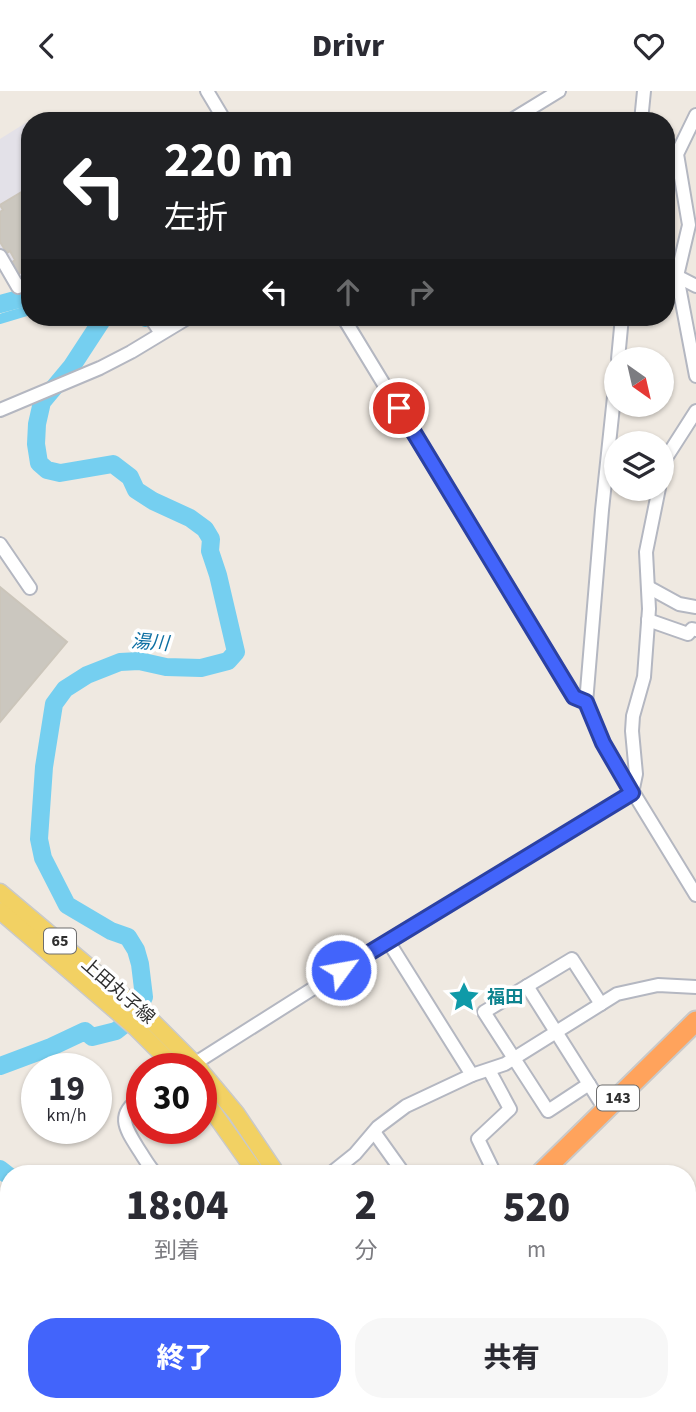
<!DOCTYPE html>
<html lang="ja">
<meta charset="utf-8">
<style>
body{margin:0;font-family:"Source Sans 3","Noto Sans JP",sans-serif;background:#f7f7f7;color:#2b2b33;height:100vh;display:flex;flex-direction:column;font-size:26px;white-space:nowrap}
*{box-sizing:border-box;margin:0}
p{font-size:23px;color:#7c7c81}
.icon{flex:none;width:38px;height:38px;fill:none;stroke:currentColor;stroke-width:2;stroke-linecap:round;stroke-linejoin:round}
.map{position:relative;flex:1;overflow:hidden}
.details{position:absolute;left:0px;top:1074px;width:696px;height:247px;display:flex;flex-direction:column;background:#fff;border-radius:28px 28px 0 0;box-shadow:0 2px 5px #0004}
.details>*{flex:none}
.top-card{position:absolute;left:21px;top:21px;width:654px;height:214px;border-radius:28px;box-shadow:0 2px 5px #0004;background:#202124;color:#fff;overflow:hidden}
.needle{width:46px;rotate:146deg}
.controls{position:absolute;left:604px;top:256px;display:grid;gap:14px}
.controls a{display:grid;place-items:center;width:70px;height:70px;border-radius:50%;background:#fff;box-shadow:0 2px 5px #0004;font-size:35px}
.speed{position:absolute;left:21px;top:962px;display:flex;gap:14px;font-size:35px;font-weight:700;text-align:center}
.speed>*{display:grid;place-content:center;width:91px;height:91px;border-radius:50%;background:#fff;box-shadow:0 2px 5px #0004;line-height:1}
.speed small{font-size:18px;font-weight:400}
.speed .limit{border:10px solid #d22;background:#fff;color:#111}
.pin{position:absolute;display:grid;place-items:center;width:60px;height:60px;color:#fff;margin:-30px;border:4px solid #fff;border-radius:50%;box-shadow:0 2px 7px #0007}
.me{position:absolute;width:77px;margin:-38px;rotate:58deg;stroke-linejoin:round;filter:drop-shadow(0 0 5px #0008)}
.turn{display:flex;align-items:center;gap:24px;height:147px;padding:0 28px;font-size:32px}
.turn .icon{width:91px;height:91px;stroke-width:2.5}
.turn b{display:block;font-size:49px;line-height:60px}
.lanes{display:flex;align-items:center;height:66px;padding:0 28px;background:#0003;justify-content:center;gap:35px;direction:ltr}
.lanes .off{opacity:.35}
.eta{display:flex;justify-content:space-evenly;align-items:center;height:119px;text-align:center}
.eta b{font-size:42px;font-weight:800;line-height:49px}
.cta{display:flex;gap:14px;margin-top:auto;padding:14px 28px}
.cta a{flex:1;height:80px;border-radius:28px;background:#4264fb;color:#fff;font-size:28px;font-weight:800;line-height:80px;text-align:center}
.cta a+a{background:#f7f7f7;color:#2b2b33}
header{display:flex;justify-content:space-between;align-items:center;height:91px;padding:0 28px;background:#fff;font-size:32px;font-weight:800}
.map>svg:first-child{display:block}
.industrial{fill:#e3e1e8}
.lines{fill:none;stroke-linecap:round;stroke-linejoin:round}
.canal{stroke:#75cff0;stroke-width:10}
.river{stroke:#75cff0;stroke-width:18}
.building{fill:#cbc7bf;stroke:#cbc5ba;stroke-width:2}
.minor-casing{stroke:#b4b7c1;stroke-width:16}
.major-casing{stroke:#c9c9c9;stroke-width:19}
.highway-casing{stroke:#c9c9c9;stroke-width:23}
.minor{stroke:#fff;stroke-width:12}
.major{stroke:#f2d163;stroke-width:16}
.highway{stroke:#ffa35c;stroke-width:19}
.route-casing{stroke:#2b41a3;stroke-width:18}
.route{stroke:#4264fb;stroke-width:12}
.labels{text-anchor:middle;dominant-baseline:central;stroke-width:7;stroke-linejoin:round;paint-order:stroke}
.shield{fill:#fff;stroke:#6d6d6d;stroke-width:2}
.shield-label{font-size:16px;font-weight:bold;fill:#2e2e2e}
.street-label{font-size:18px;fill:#2e2e2e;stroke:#fff}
.culture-label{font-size:18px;font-weight:bold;fill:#0d838f;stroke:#fff;text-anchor:start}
.water-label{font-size:19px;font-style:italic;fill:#0d6fa3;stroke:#fff}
</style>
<header><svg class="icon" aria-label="back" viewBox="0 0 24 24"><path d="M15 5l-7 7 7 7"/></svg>Drivr<svg class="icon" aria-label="heart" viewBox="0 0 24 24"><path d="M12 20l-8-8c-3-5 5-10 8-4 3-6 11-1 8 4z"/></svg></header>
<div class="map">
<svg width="696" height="1321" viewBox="0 0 696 1321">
<rect width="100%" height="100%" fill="#efe9e1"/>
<path class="industrial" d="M32 28 34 30H30V187L27 188 14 185 0 161V48Z"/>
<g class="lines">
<g class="canal">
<path d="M134 226 145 231"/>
<path d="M0 228 30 219"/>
</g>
<g class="river">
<path d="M0 213 30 205"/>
<path d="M0 975 51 956 85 940 92 946 116 940 135 925 144 906 140 873 136 859 128 846 111 840 67 814 43 767 39 748 44 676 54 613 65 598 87 584 120 571 139 570 166 576 201 577 228 570 236 561 218 484 210 460 211 448 205 438 190 427 153 410 136 399 130 386 113 373 60 382 47 379 39 372 36 353 37 333 42 311 72 275 104 226"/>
<path d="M0 1078 9 1085"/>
<path d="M72 1312 76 1321"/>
</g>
</g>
<g class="building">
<path d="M30 96V177L18 183 11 172 15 169 10 160 7 162 0 151V121L3 119 0 114Z"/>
<path d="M0 496 67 551 0 631Z"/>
<path d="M359 1312H366L371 1321H363Z"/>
</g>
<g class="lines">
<defs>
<g id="minor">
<path d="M207 0 225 30"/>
<path d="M696 24 677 63 689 134 677 185 696 285"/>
<path d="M510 30 559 0"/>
<path d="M641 30 644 0"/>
<path d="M0 165 18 196 30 191"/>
<path d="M667 180 696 195"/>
<path d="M150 226 161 242"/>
<path d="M343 226 574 606 586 612"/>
<path d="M618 268 622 226"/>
<path d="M616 287 602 419 586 612 603 652 696 804"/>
<path d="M0 319 100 277 131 261 189 226"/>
<path d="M662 383 664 370 696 320"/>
<path d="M0 453 30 497"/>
<path d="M648 496 679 513 696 516"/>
<path d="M648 529 688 543 692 538 696 539"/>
<path d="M388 850 472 984"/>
<path d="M527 895 606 1020"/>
<path d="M186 978 388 850 632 702 636 683 632 640 633 625 644 586 649 518 646 461 659 397"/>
<path d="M489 979 510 1018 478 1048 495 1083"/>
<path d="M589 993 548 1020 484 921 572 868 601 913"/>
<path d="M142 1006C115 1023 125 1037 139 1059 145 1068 149 1076 156 1083"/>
<path d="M374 1041 404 1083"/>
<path d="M330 1083 355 1063 378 1036 406 1015 472 984 505 973 617 903 658 894 696 896"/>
<path d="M0 1163H9"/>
<path d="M688 1172 696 1179"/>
<path d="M0 1185 9 1187"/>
<path d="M0 1240 2 1237"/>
<path d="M0 1267 8 1275"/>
<path d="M462 1312 470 1321"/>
</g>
<g id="major">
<path d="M0 801 145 923 200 978"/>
<path d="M0 820 136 937 177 978"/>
<path d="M201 980 236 1022 277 1083"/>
<path d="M201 1004 257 1083"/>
<path d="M302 1321 311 1312"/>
</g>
<g id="highway">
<path d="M540 1083 696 930"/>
<path d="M377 1312 382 1321"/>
<path d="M396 1312 400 1321"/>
</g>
</defs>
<use href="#minor" class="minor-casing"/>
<use href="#major" class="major-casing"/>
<use href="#highway" class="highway-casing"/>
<use href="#minor" class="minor"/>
<use href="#major" class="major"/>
<use href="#highway" class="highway"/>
</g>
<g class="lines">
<defs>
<path id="route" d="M341 879 632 702 603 652 586 611 574 606 399 317"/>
</defs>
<use href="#route" class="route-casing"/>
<use href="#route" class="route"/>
</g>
<defs>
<symbol id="sight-bare" viewBox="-9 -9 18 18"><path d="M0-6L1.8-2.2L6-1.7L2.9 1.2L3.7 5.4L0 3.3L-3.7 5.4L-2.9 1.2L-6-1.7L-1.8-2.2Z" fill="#0f9aa8" stroke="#fff" stroke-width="2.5" paint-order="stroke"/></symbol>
</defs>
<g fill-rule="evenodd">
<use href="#sight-bare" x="442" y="884" width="44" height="44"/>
</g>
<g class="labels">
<g class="shield">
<rect x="44" y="837.5" width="32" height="25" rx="5"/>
<rect x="597" y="994.5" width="42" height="25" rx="5"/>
</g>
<g class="shield-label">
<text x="60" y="850">65</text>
<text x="618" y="1007">143</text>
</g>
<g class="street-label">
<text transform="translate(118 900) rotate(41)">上田丸子線</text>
</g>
<g class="culture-label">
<text x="487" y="906">福田</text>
</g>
<g class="water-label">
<text transform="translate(150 552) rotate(4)">湯川</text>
</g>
</g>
</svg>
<div class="controls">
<a><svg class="needle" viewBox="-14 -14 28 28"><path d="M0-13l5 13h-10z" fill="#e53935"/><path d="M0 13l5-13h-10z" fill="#7c7c81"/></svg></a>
<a><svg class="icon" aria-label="layers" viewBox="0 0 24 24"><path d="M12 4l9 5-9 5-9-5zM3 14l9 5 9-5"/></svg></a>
</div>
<div class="speed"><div>19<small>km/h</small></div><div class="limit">30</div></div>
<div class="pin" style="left:399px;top:317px;background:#d93025"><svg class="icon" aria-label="arrive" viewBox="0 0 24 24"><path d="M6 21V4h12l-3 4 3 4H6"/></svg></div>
<svg class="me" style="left:341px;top:879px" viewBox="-20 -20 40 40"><circle r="17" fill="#4264fb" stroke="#fff" stroke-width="3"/><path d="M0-11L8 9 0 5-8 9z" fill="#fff"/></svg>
<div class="top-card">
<div class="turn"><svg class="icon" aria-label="left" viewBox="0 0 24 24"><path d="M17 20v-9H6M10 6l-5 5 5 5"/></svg><div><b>220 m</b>左折</div></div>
<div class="lanes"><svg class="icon" aria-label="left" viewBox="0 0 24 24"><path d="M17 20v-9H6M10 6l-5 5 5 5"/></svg><svg class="icon off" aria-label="ahead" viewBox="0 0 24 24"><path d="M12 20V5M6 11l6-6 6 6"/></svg><svg class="icon off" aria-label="right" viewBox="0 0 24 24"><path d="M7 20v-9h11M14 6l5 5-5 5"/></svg></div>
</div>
<section class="details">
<div class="eta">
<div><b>18:04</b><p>到着</p></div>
<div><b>2</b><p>分</p></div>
<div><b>520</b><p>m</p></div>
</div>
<div class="cta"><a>終了</a><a>共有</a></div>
</section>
</div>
